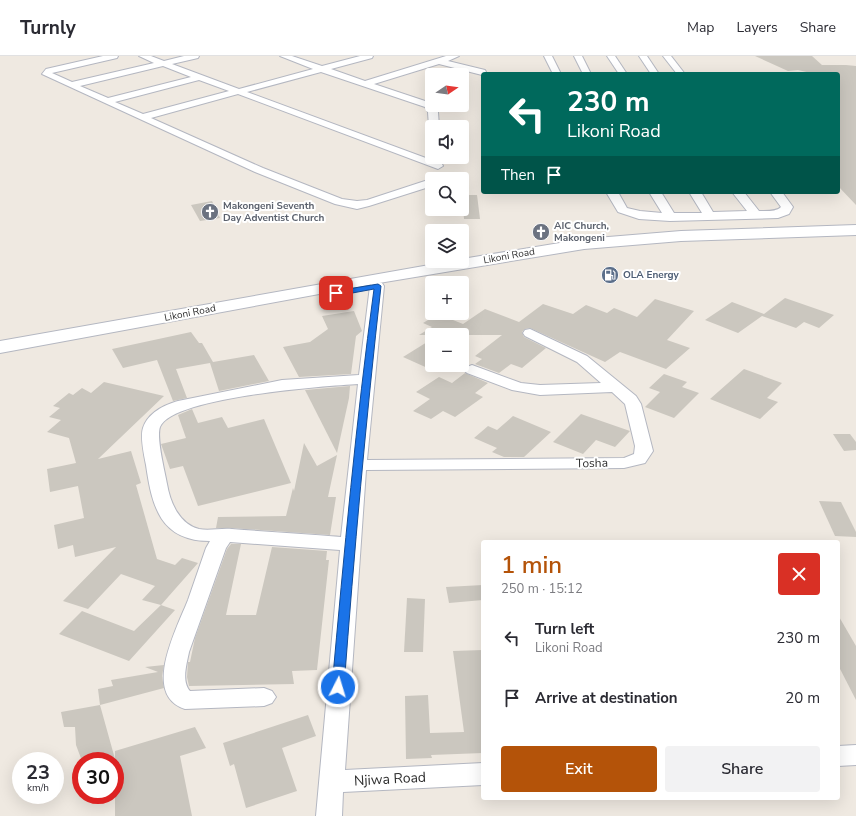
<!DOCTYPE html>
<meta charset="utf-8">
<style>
body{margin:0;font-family:"Nunito Sans",sans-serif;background:#f2f2f3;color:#2b2b33;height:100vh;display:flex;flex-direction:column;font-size:15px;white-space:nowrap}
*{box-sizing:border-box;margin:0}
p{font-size:13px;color:#7c7c81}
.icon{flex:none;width:22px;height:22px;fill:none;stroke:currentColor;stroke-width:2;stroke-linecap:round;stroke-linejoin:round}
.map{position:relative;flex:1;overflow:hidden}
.sheet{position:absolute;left:481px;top:484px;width:359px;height:260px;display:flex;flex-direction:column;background:#fff;border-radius:4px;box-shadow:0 4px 16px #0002}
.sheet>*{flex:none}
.top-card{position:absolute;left:481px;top:16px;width:359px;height:122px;border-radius:4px;box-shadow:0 4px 16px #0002;background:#00695c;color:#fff;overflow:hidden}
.needle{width:26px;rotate:77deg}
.controls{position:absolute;left:425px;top:12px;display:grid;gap:8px}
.controls a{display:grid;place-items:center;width:44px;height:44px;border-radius:4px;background:#fff;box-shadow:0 4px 16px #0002;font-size:20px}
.speed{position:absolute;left:12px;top:696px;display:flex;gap:8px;font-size:20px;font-weight:700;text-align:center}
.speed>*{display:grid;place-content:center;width:52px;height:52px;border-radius:50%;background:#fff;box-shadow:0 4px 16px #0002;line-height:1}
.speed small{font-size:10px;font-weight:400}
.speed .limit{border:6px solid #d22;background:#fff;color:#111}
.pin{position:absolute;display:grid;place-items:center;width:34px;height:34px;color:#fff;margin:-17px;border-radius:8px;box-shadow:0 2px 6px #0006}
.me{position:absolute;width:44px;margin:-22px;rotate:5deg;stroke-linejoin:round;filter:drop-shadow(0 0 3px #0008)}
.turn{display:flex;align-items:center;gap:14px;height:84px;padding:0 20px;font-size:18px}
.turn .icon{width:52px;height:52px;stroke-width:2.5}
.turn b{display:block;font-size:28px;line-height:34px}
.then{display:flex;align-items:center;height:38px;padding:0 20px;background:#0003;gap:8px;font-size:15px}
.round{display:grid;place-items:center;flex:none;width:42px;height:42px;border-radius:4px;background:#f2f2f3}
.head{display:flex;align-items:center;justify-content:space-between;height:68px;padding:0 20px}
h1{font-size:24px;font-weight:600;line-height:30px;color:#b45309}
.button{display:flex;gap:8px;margin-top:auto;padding:8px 20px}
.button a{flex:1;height:46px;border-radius:4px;background:#b45309;color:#fff;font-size:16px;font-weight:600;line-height:46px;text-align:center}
.button a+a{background:#f2f2f3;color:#2b2b33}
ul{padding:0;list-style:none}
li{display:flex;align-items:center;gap:12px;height:60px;padding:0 20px}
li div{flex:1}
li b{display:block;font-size:15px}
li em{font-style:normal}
header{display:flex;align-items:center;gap:24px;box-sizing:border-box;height:56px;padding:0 20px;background:#fff;border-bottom:1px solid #e1e1e2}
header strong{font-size:19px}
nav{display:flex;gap:22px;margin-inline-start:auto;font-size:14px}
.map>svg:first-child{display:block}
.building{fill:#cbc7bf}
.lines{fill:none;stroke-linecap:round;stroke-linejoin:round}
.minor-casing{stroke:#b4b7c1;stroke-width:2}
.tertiary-casing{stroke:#b4b7c1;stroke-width:2}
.minor{fill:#fff;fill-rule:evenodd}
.tertiary{fill:#fff;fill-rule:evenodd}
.route{fill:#1a73e8;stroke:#114b97}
.labels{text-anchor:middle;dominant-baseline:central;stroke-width:4;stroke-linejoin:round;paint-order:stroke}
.far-worship-label{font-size:10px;font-weight:bold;fill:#5b616d;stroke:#fff;text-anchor:start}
.far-street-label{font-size:10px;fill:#2e2e2e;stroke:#fff}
.far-service-label{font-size:10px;font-weight:bold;fill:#4e5e75;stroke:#fff;text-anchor:start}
.street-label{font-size:12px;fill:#2e2e2e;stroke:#fff}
.near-street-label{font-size:14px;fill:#2e2e2e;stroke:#fff}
</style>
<header>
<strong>Turnly</strong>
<nav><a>Map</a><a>Layers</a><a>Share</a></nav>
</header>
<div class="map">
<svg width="856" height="760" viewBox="0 0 856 760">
<rect width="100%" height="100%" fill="#efe9e1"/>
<g class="building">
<path d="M755 0H812L822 9H846L856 10V149L838 130V18H815L798 14 788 15Z"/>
<path d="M462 139H477L480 163H464Z"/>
<path d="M212 145 220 162 200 165 191 149Z"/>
<path d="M785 242 834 259 819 272 804 266 796 272 762 260 738 277 705 264 732 246 764 258Z"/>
<path d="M655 243 694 255 667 284 690 292 666 313 620 296 605 306 530 272 525 273 522 276 524 281 546 292 522 312 511 308 499 317 475 308 482 303 475 300 502 279H419L432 271 423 267 438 258 463 268 485 253 519 266 543 248 573 258 586 249 607 257 614 252 637 261Z"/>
<path d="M354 255 362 275 356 280 351 318 299 321 283 291 310 286 328 273 322 260Z"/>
<path d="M191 276 199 287H202L213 306 254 299 269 325 219 335 210 307 176 313 187 342 173 345 157 304 123 312 112 293Z"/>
<path d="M432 283V314L403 301Z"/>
<path d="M744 313 782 327 767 342 778 346 760 363 710 343Z"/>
<path d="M465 317 488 327 475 337 483 341 455 361 443 355 431 363 413 355 430 343 416 336 439 321 452 327Z"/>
<path d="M664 318 687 326 682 331 699 337 674 362 645 351 660 336 649 332Z"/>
<path d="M104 326 164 340 98 403 131 395 141 427 136 429 157 503 175 509 182 502 198 507 161 549 142 544 155 530 121 518 88 553 63 545 116 491 75 501 73 489 58 493 54 469 84 462 78 430 50 436 47 413 76 407 69 382 47 376 61 364 49 361 60 352 53 350 69 337 73 339 82 332 91 337Z"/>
<path d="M350 330 349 342 337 397 305 334Z"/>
<path d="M192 353 198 367 222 361 228 372 264 363 291 427 198 450 183 410 170 413 161 388 186 382 178 359Z"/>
<path d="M581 358 630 375 615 391 596 384 583 398 553 386Z"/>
<path d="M513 360 551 376 524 401H504L492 396 497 392 474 382 488 370 497 374Z"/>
<path d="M833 378H850L856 386V394L844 395Z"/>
<path d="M304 387 317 410 337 399 328 441H336L330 479 232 472H216L218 461 286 460 293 432 294 435Z"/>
<path d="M819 445 841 446 856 476V481L835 480Z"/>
<path d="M231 488H241L226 559H256L272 491 327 495 326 504H329L317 614 292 615 294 628 189 630 187 621 188 606H190L195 582 227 493Z"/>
<path d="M483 529V544L449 547 446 531Z"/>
<path d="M407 542 425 543 423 596H404Z"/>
<path d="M161 549 175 554 129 605 59 578 82 555 134 575Z"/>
<path d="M838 559 856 590V644L838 609Z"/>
<path d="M483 594V697L431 699 432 702 406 703 405 640 428 639 430 677 464 676 453 595Z"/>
<path d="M164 609 162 620 164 632 100 649 98 633 113 630 111 624 158 616 145 611Z"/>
<path d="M100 649 115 703V695L195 671 206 692 180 700 192 760H115V705H82L76 689 75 671H64L61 656Z"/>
<path d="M308 659 316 680 282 692 297 735 246 752 234 708 230 710 223 687Z"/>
</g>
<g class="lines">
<defs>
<g id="minor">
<path d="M103 0H118L117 2 52 17 72 26 154 7 139 0H151L164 5 184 0H199L198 2 172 8 239 33 313 13 280 0H292L322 10 360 0H373L372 2 331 13 365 25 446 0H459L448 5 485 14 486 16 482 19 439 8 374 28 431 47 438 56 439 71H432V73L429 71 428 56 425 51 321 16 247 36 442 108 443 110 438 113 238 38 151 62 263 112 342 143 357 145 367 144 428 124 433 123H432V130L369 150 357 153 335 148 255 116 42 18 46 13ZM163 10 191 21 108 42 80 30ZM199 24 229 35 143 58 115 46Z"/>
<path d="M544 0H552L561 18H553Z"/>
<path d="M574 0H582L591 18H583Z"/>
<path d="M607 0H615L627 18H619Z"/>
<path d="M639 0H647L659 18H651Z"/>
<path d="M663 0H671L685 18H677Z"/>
<path d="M606 136H618L627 152 640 155 662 157 649 136H661L674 157H702L689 136H701L713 156 747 155 732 136H744L759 155C766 155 776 156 781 151L770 136H782L793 151 789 158 778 162 670 165 639 163 618 156Z"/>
<path d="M377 226 382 227 384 230 367 404 624 402 634 398 635 390 625 348 612 336 540 339 512 334 467 317 464 314 467 311 472 309 521 327 540 329 601 327 577 306 525 280 523 277 525 274 530 273 587 300 636 340 641 348 653 395 645 407 624 412 366 414 345 714 483 707V729L343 736 342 760H316L340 494 230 486 226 492 189 596C187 607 181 625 190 635L264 632 272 635 276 641 272 647 264 650 185 653C141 639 177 572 188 544 194 527 200 509 206 492L210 485C160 485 152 450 146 409 144 399 140 381 143 372 148 357 164 349 178 345L282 324 359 319 370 230 372 227ZM358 328 341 481C305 478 268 476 232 473 221 472 209 475 199 473 179 468 170 446 167 428 165 416 156 382 160 371 172 341 325 330 358 328Z"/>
<path d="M856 689V709L838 710V690Z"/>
</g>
<path id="tertiary" d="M856 169V179L681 185 584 193 379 227 0 297V285L452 205H462V203L584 183 681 175Z"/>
</defs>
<use href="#minor" class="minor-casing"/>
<use href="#tertiary" class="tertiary-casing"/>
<use href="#minor" class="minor"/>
<use href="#tertiary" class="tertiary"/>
</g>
<path class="route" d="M378 228 381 230C366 363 354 497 344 631L343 634 338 636 334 634 332 631C344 498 356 365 374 233L336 240 333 237 336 235Z"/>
<defs>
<symbol id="church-disc" viewBox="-11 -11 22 22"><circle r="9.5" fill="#6b7280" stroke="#fff"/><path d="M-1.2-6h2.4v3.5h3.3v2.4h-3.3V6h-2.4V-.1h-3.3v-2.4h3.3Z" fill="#fff"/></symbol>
<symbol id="fuel-disc" viewBox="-11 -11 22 22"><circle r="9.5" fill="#5c6f8a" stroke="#fff"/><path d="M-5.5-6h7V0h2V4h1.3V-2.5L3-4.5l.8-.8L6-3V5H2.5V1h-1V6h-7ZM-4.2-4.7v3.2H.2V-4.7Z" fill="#fff"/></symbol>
</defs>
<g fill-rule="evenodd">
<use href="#church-disc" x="200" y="146" width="20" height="20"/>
<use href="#church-disc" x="531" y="166" width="20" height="20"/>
<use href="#fuel-disc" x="600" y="209" width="20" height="20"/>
</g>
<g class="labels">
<g class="far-worship-label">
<text x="223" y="150">Makongeni Seventh<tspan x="223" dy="12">Day Adventist Church</tspan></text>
<text x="554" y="170">AIC Church,<tspan x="554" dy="12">Makongeni</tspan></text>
</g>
<g class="far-street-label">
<text transform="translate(509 200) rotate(-10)">Likoni Road</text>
<text transform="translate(190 257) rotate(-11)">Likoni Road</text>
</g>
<g class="far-service-label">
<text x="623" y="219">OLA Energy</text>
</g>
<g class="street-label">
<text transform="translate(592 407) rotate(-1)">Tosha</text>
</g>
<g class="near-street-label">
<text transform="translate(390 723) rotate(-3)">Njiwa Road</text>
</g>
</g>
</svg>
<div class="controls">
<a><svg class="needle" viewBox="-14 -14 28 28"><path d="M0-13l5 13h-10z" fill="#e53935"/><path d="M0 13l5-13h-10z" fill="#7c7c81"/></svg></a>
<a><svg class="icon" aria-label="sound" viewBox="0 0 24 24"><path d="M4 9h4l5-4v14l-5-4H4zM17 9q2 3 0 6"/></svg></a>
<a><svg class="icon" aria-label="search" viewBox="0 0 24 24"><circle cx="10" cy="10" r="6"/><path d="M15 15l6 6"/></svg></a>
<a><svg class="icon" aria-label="layers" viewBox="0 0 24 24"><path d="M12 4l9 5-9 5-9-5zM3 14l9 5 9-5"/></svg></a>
<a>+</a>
<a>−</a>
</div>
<div class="speed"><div>23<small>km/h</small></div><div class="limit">30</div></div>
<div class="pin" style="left:336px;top:237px;background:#d93025"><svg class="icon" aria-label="arrive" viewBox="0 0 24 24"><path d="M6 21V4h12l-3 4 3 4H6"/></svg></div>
<svg class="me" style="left:338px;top:631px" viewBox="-20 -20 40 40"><circle r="17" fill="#1a73e8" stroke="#fff" stroke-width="3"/><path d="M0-11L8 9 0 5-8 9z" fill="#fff"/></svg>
<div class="top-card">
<div class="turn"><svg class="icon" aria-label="left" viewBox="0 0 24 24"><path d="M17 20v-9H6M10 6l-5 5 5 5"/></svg><div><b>230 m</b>Likoni Road</div></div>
<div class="then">Then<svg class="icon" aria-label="arrive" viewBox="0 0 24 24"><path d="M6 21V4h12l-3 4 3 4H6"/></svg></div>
</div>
<section class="sheet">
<div class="head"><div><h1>1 min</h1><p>250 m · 15:12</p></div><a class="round" style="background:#d93025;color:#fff"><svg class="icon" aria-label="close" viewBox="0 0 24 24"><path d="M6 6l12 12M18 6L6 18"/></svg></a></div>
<ul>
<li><svg class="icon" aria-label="left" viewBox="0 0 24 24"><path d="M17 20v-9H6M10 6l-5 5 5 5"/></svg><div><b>Turn left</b><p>Likoni Road</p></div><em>230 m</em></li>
<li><svg class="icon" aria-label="arrive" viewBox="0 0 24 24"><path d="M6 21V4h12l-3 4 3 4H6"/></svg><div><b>Arrive at destination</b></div><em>20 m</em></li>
</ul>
<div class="button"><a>Exit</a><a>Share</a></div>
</section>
</div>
